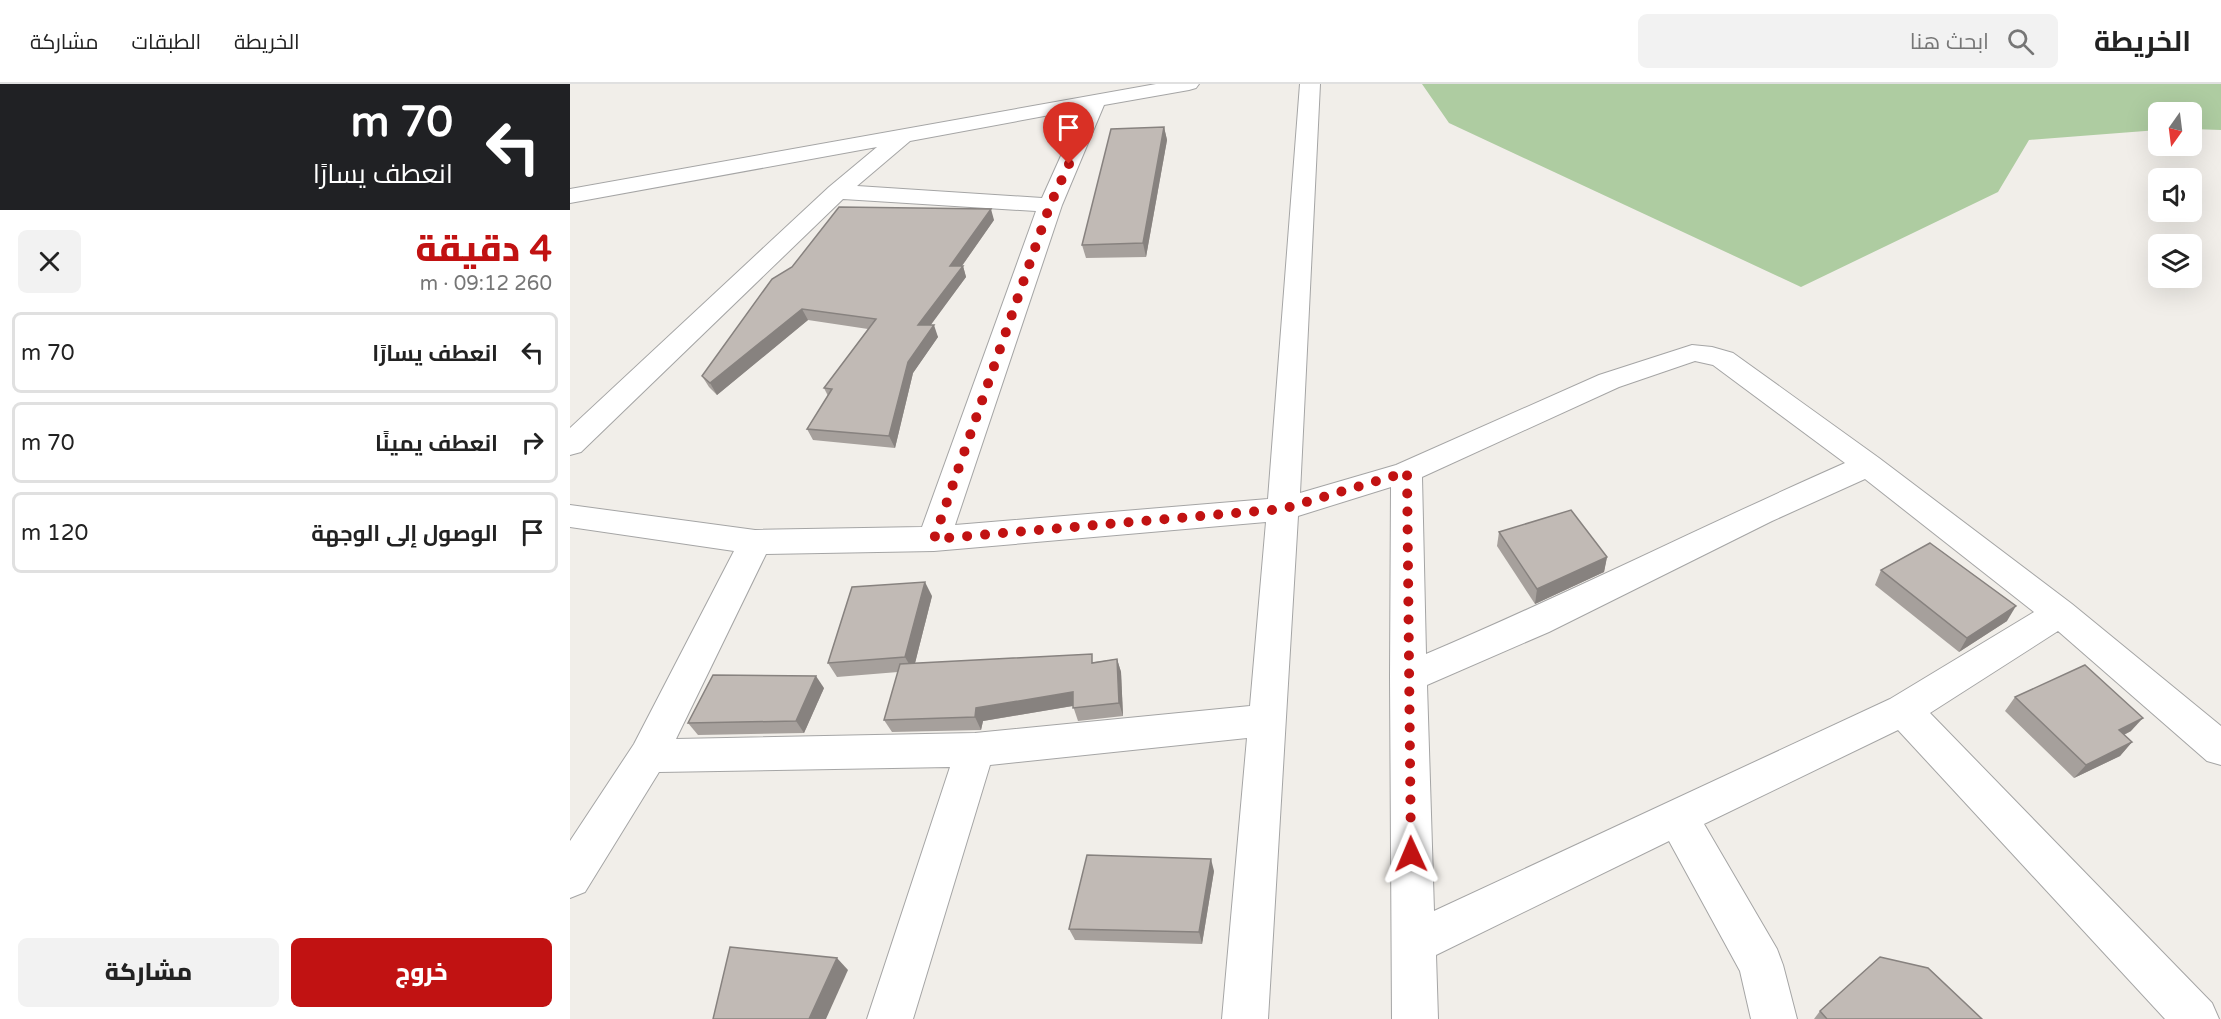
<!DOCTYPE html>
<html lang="ar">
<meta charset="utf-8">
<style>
body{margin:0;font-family:"Varela Round",Cairo,sans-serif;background:#f2f2f2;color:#222;direction:rtl;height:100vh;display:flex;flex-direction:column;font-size:22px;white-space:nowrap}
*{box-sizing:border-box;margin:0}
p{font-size:20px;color:#767676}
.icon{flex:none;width:33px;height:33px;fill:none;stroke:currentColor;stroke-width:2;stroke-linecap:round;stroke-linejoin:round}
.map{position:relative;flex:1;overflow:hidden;direction:ltr}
.details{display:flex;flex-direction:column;background:#fff;width:570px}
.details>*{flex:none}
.guide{background:#202124;color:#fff;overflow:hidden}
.needle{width:39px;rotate:194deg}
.tools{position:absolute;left:1578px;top:18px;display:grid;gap:12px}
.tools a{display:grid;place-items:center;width:54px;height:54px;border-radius:9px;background:#fff;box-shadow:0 6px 24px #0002;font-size:30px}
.pin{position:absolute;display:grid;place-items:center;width:51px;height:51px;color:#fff;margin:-62px -26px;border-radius:50% 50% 50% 0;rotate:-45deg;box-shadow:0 0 6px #0007}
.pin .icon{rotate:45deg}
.me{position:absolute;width:66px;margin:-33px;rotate:359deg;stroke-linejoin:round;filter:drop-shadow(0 0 4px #0008)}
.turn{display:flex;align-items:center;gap:21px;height:126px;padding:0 18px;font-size:27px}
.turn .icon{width:78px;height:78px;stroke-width:2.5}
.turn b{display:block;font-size:42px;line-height:51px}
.round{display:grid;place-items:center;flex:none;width:63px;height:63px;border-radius:9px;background:#f2f2f2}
.headline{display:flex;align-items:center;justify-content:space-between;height:102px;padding:0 18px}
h1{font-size:36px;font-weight:800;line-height:45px;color:#c11212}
.button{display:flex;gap:12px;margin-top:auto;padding:12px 18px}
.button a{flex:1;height:69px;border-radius:9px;background:#c11212;color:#fff;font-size:24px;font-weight:800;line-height:69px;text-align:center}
.button a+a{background:#f2f2f2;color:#222}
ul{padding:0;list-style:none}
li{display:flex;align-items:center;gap:18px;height:81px;margin:0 12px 9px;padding:0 6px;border:3px solid #e0e0e0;border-radius:9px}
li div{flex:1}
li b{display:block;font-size:22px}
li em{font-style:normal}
header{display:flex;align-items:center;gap:36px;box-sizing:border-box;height:84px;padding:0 30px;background:#fff;border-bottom:2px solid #e0e0e0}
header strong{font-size:28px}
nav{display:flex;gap:33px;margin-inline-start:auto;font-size:21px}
.search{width:420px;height:54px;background:#f2f2f2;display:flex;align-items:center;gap:15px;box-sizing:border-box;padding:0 21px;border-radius:9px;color:#767676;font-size:22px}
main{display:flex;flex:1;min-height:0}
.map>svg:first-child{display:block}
.forest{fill:#aecca1}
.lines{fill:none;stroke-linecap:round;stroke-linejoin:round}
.minor-casing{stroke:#a5a5a5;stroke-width:2}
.minor{fill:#fff;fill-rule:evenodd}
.wall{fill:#a6a09c}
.shaded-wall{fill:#87827f}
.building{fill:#c1bab5;stroke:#87827f;stroke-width:1.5}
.route{stroke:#c11212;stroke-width:10;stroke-dasharray:0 18}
</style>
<header>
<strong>الخريطة</strong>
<div class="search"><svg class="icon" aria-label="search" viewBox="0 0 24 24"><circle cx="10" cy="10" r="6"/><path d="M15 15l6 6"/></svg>ابحث هنا</div>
<nav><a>الخريطة</a><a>الطبقات</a><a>مشاركة</a></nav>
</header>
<main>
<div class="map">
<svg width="1651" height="935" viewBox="0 0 1651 935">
<rect width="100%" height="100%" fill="#f1eee9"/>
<path class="forest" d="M852 0H1651V46L1622 45V28H1588V46L1459 56 1428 108 1231 203 879 39Z"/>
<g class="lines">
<defs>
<path id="minor" d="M586 0H629L626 4 619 6 534 21 492 121 385 441 698 415 730 0H750L730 409 826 381 1029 291 1122 261 1142 263 1163 269 1309 374 1502 520 1651 642V681L1637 677 1488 547 1360 629 1642 919 1649 935H1595L1328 646 1134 740 1207 865 1213 881 1227 935H1181L1170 887 1099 757 866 871 868 935H822L820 593 821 403 728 432 698 935H652L677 654 420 681 343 935H297L380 683 89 688 15 808 0 814V757L64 660 164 467 0 443V421L185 446 352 443 466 127 273 115 11 368 0 371V344L259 103 307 63 0 119V105ZM512 25 472 114 287 102 340 57ZM1125 277 1143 281 1275 379C1134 441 998 510 856 570L852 393 1049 303ZM1295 395 1464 528 1320 615 864 827 857 601 979 548 1202 437ZM696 438 680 622 405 649 106 655 196 470 364 467Z"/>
</defs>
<use href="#minor" class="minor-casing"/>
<use href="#minor" class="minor"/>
</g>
<g class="wall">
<path d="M594 43 597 56 576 173 516 174 512 161Z"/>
<path d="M424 136 392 182H393L396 193 360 241 368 253 343 289 325 364 243 356 237 345 258 312 254 304 298 245 238 236 147 311 139 303 132 292 202 195Z"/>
<path d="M929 448 1037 473 1034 488 965 520 927 462Z"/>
<path d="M1311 486 1437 537 1389 568 1305 501Z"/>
<path d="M362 512 345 579 525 578 547 575 551 588 553 632 508 637 503 622 413 637 411 646 322 648 314 636 328 588 267 593 258 579Z"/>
<path d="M254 604 234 649 128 651 118 639Z"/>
<path d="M1445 613 1561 647 1554 651 1562 658 1550 672 1504 694 1435 627Z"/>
<path d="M644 787 632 860 505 856 499 845Z"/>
<path d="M1250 927 1412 935H1244Z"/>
</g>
<g class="shaded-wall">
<path d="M594 43 597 56 576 173 573 159Z"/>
<path d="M421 125 424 136 384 193 380 182Z"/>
<path d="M393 182 396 193 352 253 348 241Z"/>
<path d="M232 225 238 236 147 311 140 299Z"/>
<path d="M364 241 368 253 343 289 325 364 319 352 338 278Z"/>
<path d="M1037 473 1034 488 965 520 967 505Z"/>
<path d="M355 498 362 512 343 587 335 573Z"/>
<path d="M1446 522 1437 537 1389 568 1397 554Z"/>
<path d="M547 575 551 588 553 632 549 619Z"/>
<path d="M246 592 254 604 234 649 226 637Z"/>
<path d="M503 608 508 621 413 637 411 646 405 633 406 624Z"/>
<path d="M1573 634 1561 647 1537 659 1549 646Z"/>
<path d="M1562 658 1550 672 1504 694 1516 681Z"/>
<path d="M641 775 644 787 632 860 629 848Z"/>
<path d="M267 874 278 886 256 935H239Z"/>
</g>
<g class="building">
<path d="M594 43 573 159 512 161 541 45Z"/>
<path d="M269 123 421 125 380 182H393L348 241H364L338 278 319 352 237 345 262 305 254 304 306 235 232 225 140 299 132 292 202 195 222 183Z"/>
<path d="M1001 426 1037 473 967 505 929 448Z"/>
<path d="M1360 459 1446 522 1397 554 1311 486Z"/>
<path d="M355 498 335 573 258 579 282 503Z"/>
<path d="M522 570V579L547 575 549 619 503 624V608L406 624 405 633 314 636 330 580Z"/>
<path d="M1515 581 1573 634 1549 646 1562 658 1516 681 1445 613Z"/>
<path d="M143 591 246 592 226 637 118 639Z"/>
<path d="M517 771 641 775 629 848 499 845Z"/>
<path d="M160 863 267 874 239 935H143Z"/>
<path d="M1310 873 1358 884 1412 935H1257L1250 927Z"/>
</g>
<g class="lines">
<path class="route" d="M499 80 480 121 364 455 713 425 837 388 841 770"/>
</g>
</svg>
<div class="tools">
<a><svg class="needle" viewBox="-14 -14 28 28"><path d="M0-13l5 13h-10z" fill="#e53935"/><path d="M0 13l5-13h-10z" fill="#767676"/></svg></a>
<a><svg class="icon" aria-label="sound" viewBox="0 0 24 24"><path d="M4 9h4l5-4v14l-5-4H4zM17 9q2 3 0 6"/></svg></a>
<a><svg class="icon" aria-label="layers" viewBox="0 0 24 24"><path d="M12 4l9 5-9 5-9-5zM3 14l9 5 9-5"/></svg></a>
</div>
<div class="pin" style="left:499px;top:80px;background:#d93025"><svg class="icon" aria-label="arrive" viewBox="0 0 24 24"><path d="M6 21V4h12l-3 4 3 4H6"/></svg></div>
<svg class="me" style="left:841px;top:770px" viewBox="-20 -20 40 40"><path d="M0-17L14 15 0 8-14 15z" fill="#c11212" stroke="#fff" stroke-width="4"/></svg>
</div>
<section class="details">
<div class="guide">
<div class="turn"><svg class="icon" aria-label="left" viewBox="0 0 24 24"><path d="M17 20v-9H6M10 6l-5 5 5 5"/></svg><div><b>70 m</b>انعطف يسارًا</div></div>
</div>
<div class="headline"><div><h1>4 دقيقة</h1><p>260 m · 09:12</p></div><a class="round"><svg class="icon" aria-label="close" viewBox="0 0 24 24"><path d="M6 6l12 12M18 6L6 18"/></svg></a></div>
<ul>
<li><svg class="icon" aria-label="left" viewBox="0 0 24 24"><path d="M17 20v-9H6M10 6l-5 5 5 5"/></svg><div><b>انعطف يسارًا</b></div><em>70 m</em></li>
<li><svg class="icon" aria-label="right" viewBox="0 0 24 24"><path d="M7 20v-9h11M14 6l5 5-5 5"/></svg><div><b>انعطف يمينًا</b></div><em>70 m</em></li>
<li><svg class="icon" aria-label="arrive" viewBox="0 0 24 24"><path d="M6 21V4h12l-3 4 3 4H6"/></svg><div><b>الوصول إلى الوجهة</b></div><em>120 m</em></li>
</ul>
<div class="button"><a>خروج</a><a>مشاركة</a></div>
</section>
</main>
